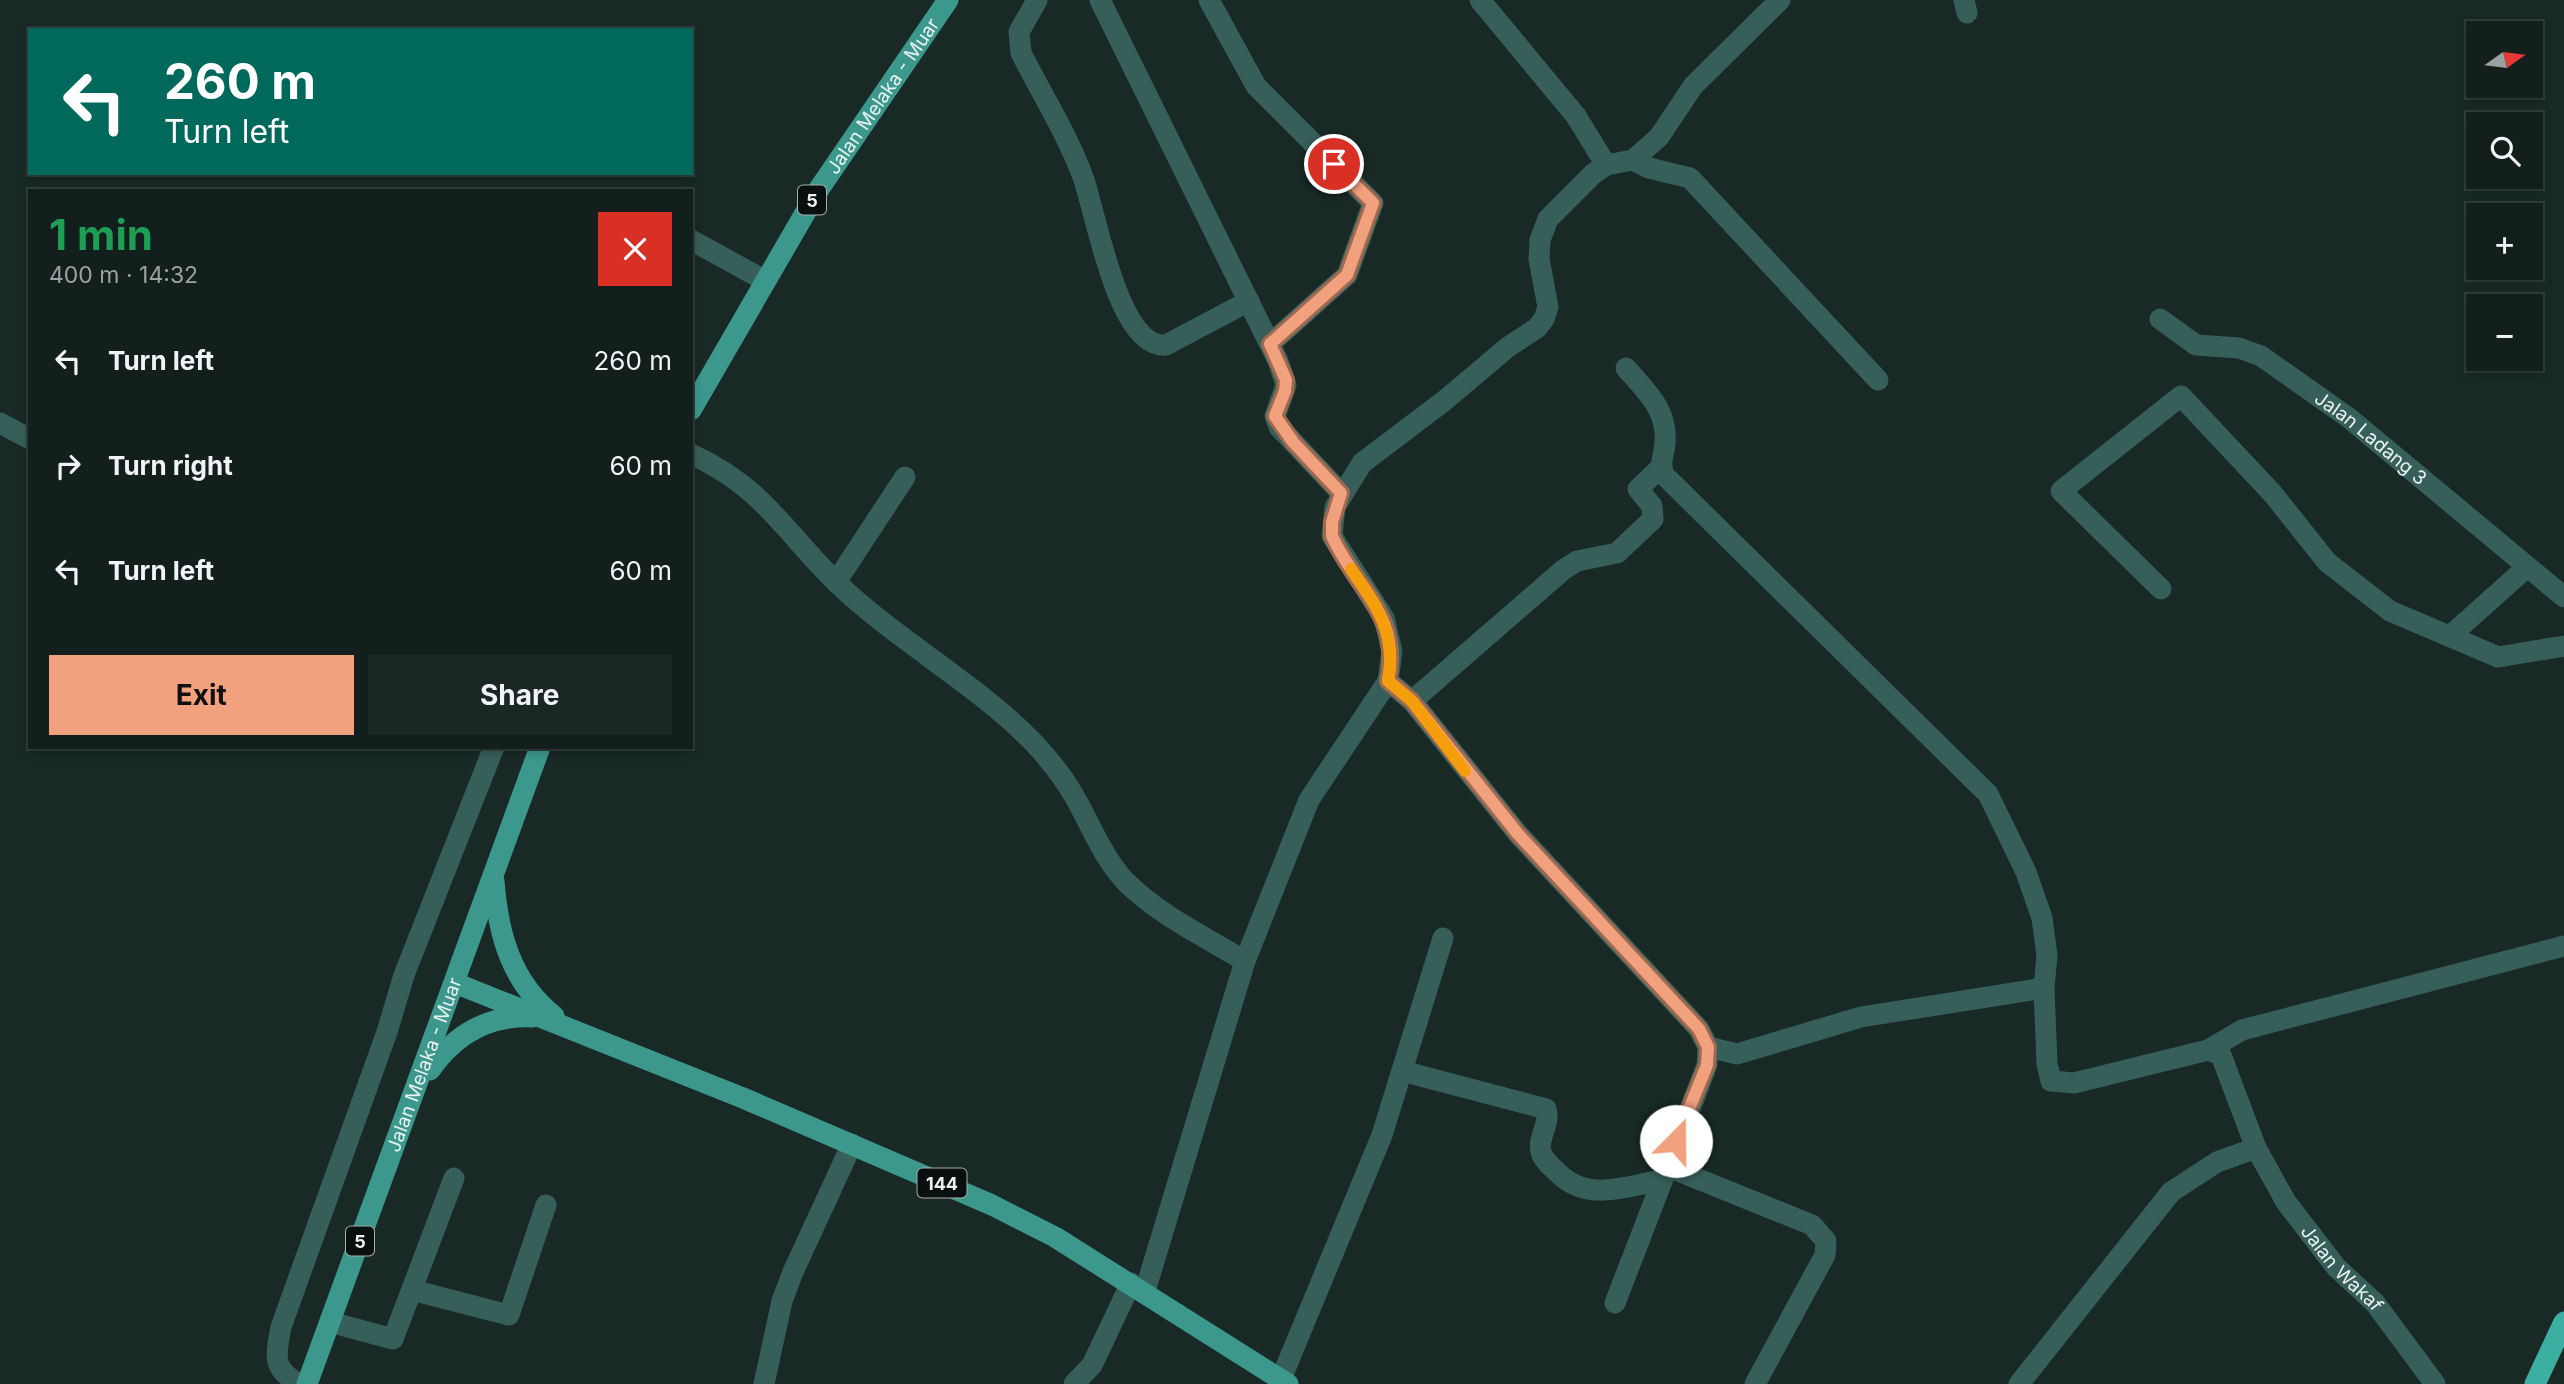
<!DOCTYPE html>
<meta charset="utf-8">
<style>
body{margin:0;font-family:Inter,sans-serif;background:#1b2725;color:#f1f3f6;height:100vh;display:flex;flex-direction:column;font-size:26px;white-space:nowrap}
*{box-sizing:border-box;margin:0}
p{font-size:23px;color:#9ca2a3}
.icon{flex:none;width:38px;height:38px;fill:none;stroke:currentColor;stroke-width:2;stroke-linecap:round;stroke-linejoin:round}
.map{position:relative;flex:1;overflow:hidden}
.sheet{position:absolute;left:28px;top:189px;width:665px;height:560px;display:flex;flex-direction:column;background:#121f1c;border-radius:0px;box-shadow:0 4px 10px #0003,0 0 0 2px #313d3b}
.sheet>*{flex:none}
.guide{position:absolute;left:28px;top:28px;width:665px;height:147px;border-radius:0px;box-shadow:0 4px 10px #0003,0 0 0 2px #313d3b;background:#00695c;color:#fff;overflow:hidden}
.needle{width:46px;rotate:76deg}
.tools{position:absolute;left:2466px;top:21px;display:grid;gap:14px}
.tools a{display:grid;place-items:center;width:77px;height:77px;border-radius:0px;background:#121f1c;box-shadow:0 4px 10px #0003,0 0 0 2px #313d3b;font-size:35px}
.pin{position:absolute;display:grid;place-items:center;width:60px;height:60px;color:#fff;margin:-30px;border:4px solid #fff;border-radius:50%;box-shadow:0 2px 7px #0007}
.me{position:absolute;width:77px;margin:-38px;rotate:22deg;stroke-linejoin:round;filter:drop-shadow(0 0 5px #0008)}
.turn{display:flex;align-items:center;gap:24px;height:147px;padding:0 21px;font-size:32px}
.turn .icon{width:91px;height:91px;stroke-width:2.5}
.turn b{display:block;font-size:49px;line-height:60px}
.round{display:grid;place-items:center;flex:none;width:74px;height:74px;border-radius:0px;background:#1b2725}
.overview{display:flex;align-items:center;justify-content:space-between;height:119px;padding:0 21px}
h1{font-size:42px;font-weight:700;line-height:52px;color:#1e9e55}
.primary-button{display:flex;gap:14px;margin-top:auto;padding:14px 21px}
.primary-button a{flex:1;height:80px;border-radius:0px;background:#f1a17d;color:#111;font-size:28px;font-weight:700;line-height:80px;text-align:center}
.primary-button a+a{background:#1b2725;color:#f1f3f6}
ul{padding:0;list-style:none}
li{display:flex;align-items:center;gap:21px;height:105px;padding:0 21px}
li div{flex:1}
li b{display:block;font-size:26px}
li em{font-style:normal}
.map>svg:first-child{display:block}
.lines{fill:none;stroke-linecap:round;stroke-linejoin:round}
.minor{stroke:#375f59;stroke-width:21}
.major{stroke:#3c988c;stroke-width:21}
.highway{stroke:#3bafa1;stroke-width:21}
.route-casing{stroke:#9d6951;stroke-width:18}
.route{stroke:#f1a17d;stroke-width:12}
.slow{stroke:#f59e0b;stroke-width:12}
.labels{text-anchor:middle;dominant-baseline:central;stroke-width:5;stroke-linejoin:round;paint-order:stroke}
.shield{fill:#09100f;stroke:#a5aeac;stroke-width:2}
.shield-label{font-size:18px;font-weight:bold;fill:#e8f2f0}
.street-label{font-size:19px;fill:#e8f2f0;stroke:#09100f}
</style>
<div class="map">
<svg width="2564" height="1384" viewBox="0 0 2564 1384">
<rect width="100%" height="100%" fill="#182926"/>
<g class="lines">
<g class="minor">
<path d="M1037 0 1019 32 1021 53C1042 94 1067 134 1083 177 1096 213 1118 350 1166 345L1249 301"/>
<path d="M1100 0 1278 361 1286 385 1275 416 1279 427 1341 493"/>
<path d="M1209 0 1256 86 1373 203 1347 275 1270 344"/>
<path d="M1480 0 1576 116 1606 165"/>
<path d="M1964 0 1967 13"/>
<path d="M1633 160 1649 168 1690 178 1878 380"/>
<path d="M691 240 764 280"/>
<path id="s1" d="M2160 319 2196 345 2239 348 2261 356 2349 418 2564 597"/>
<path id="s2" d="M1626 368C1646 391 1668 410 1665 443 1664 456 1659 462 1664 475L1988 794 2026 872 2042 918 2047 955 2044 988 2047 1064 2051 1081 2074 1083 2208 1050 2221 1055 2256 1148 2286 1202 2336 1267 2375 1303 2435 1384"/>
<path d="M0 423 30 439"/>
<path d="M691 454C763 487 783 530 836 582 897 641 973 681 1033 742 1050 760 1065 779 1077 801 1092 828 1104 859 1126 882 1159 915 1205 937 1245 961"/>
<path d="M836 582 905 477"/>
<path d="M2161 589 2061 491 2181 396 2273 494 2327 562 2390 611 2498 657 2564 646"/>
<path d="M2450 636 2526 568"/>
<path d="M1388 681 1412 701 1518 834 1699 1029 1708 1047 1737 1054 1861 1017 2044 988"/>
<path d="M1412 701 1563 570 1577 561 1617 553 1653 519 1652 506 1638 489 1661 467"/>
<path d="M2208 1050 2242 1030 2564 946"/>
<path d="M1402 1071 1546 1109C1551 1124 1537 1137 1541 1152 1543 1160 1552 1167 1558 1173 1587 1202 1624 1187 1661 1180"/>
<path d="M1666 1166 1812 1225 1826 1241 1825 1255 1755 1384"/>
<path d="M412 1290 509 1315 546 1205"/>
<path d="M1145 1291 1245 961 1309 800 1388 681 1392 651 1384 618 1332 536 1335 507 1362 463 1444 401 1508 347 1537 328 1544 319 1548 307 1539 259 1540 240 1548 219 1593 174 1606 165 1633 160 1659 137 1693 86 1780 0"/>
<path d="M1615 1303 1707 1065 1708 1047"/>
<path d="M330 1322 393 1339 454 1178"/>
<path d="M1281 1379 1382 1135 1443 938"/>
<path d="M299 1384C271 1368 276 1356 281 1327L387 1032 404 975 494 747"/>
<path d="M764 1384 782 1301 793 1272 852 1144"/>
<path d="M1074 1384 1092 1365 1131 1283"/>
<path d="M2019 1384 2171 1192 2217 1162 2256 1148"/>
</g>
<g class="major">
<path id="s3" d="M691 410 819 189 948 0"/>
<path d="M494 881C498 934 511 982 554 1016"/>
<path d="M455 983 743 1098 992 1205 1055 1237 1288 1384"/>
<path d="M430 1070C455 1034 488 1015 532 1017"/>
<path id="s4" d="M307 1384 540 747"/>
</g>
<path class="highway" d="M2535 1384 2564 1322"/>
</g>
<g class="lines">
<defs>
<path id="route" d="M1334 164 1373 203 1347 275 1270 344 1286 380 1285 391 1275 416 1293 442 1341 493 1332 522V536C1357 591 1401 614 1388 681L1412 701 1518 834 1699 1029 1708 1047 1707 1065 1676 1141"/>
</defs>
<use href="#route" class="route-casing"/>
<use href="#route" class="route"/>
<path class="slow" d="M1351 569C1377 606 1397 634 1388 681L1412 701 1465 771"/>
</g>
<g class="labels">
<g class="shield">
<rect x="798" y="185.5" width="28" height="29" rx="5"/>
<rect x="917.5" y="1168.5" width="49" height="29" rx="5"/>
<rect x="346" y="1226.5" width="28" height="29" rx="5"/>
</g>
<g class="shield-label">
<text x="812" y="200">5</text>
<text x="942" y="1183">144</text>
<text x="360" y="1241">5</text>
</g>
<g class="street-label">
<text stroke="none"><textPath href="#s3" startOffset="368">Jalan Melaka - Muar</textPath></text>
<text stroke="none"><textPath href="#s1" startOffset="248">Jalan Ladang 3</textPath></text>
<text stroke="none"><textPath href="#s4" startOffset="340">Jalan Melaka - Muar</textPath></text>
<text stroke="none"><textPath href="#s2" startOffset="1297">Jalan Wakaf</textPath></text>
</g>
</g>
</svg>
<div class="tools">
<a><svg class="needle" viewBox="-14 -14 28 28"><path d="M0-13l5 13h-10z" fill="#e53935"/><path d="M0 13l5-13h-10z" fill="#9ca2a3"/></svg></a>
<a><svg class="icon" aria-label="search" viewBox="0 0 24 24"><circle cx="10" cy="10" r="6"/><path d="M15 15l6 6"/></svg></a>
<a>+</a>
<a>−</a>
</div>
<div class="pin" style="left:1334px;top:164px;background:#d93025"><svg class="icon" aria-label="arrive" viewBox="0 0 24 24"><path d="M6 21V4h12l-3 4 3 4H6"/></svg></div>
<svg class="me" style="left:1676px;top:1141px" viewBox="-20 -20 40 40"><circle r="19" fill="#fff"/><path d="M0-13L10 11 0 6-10 11z" fill="#f1a17d"/></svg>
<div class="guide">
<div class="turn"><svg class="icon" aria-label="left" viewBox="0 0 24 24"><path d="M17 20v-9H6M10 6l-5 5 5 5"/></svg><div><b>260 m</b>Turn left</div></div>
</div>
<section class="sheet">
<div class="overview"><div><h1>1 min</h1><p>400 m · 14:32</p></div><a class="round" style="background:#d93025;color:#fff"><svg class="icon" aria-label="close" viewBox="0 0 24 24"><path d="M6 6l12 12M18 6L6 18"/></svg></a></div>
<ul>
<li><svg class="icon" aria-label="left" viewBox="0 0 24 24"><path d="M17 20v-9H6M10 6l-5 5 5 5"/></svg><div><b>Turn left</b></div><em>260 m</em></li>
<li><svg class="icon" aria-label="right" viewBox="0 0 24 24"><path d="M7 20v-9h11M14 6l5 5-5 5"/></svg><div><b>Turn right</b></div><em>60 m</em></li>
<li><svg class="icon" aria-label="left" viewBox="0 0 24 24"><path d="M17 20v-9H6M10 6l-5 5 5 5"/></svg><div><b>Turn left</b></div><em>60 m</em></li>
</ul>
<div class="primary-button"><a>Exit</a><a>Share</a></div>
</section>
</div>
